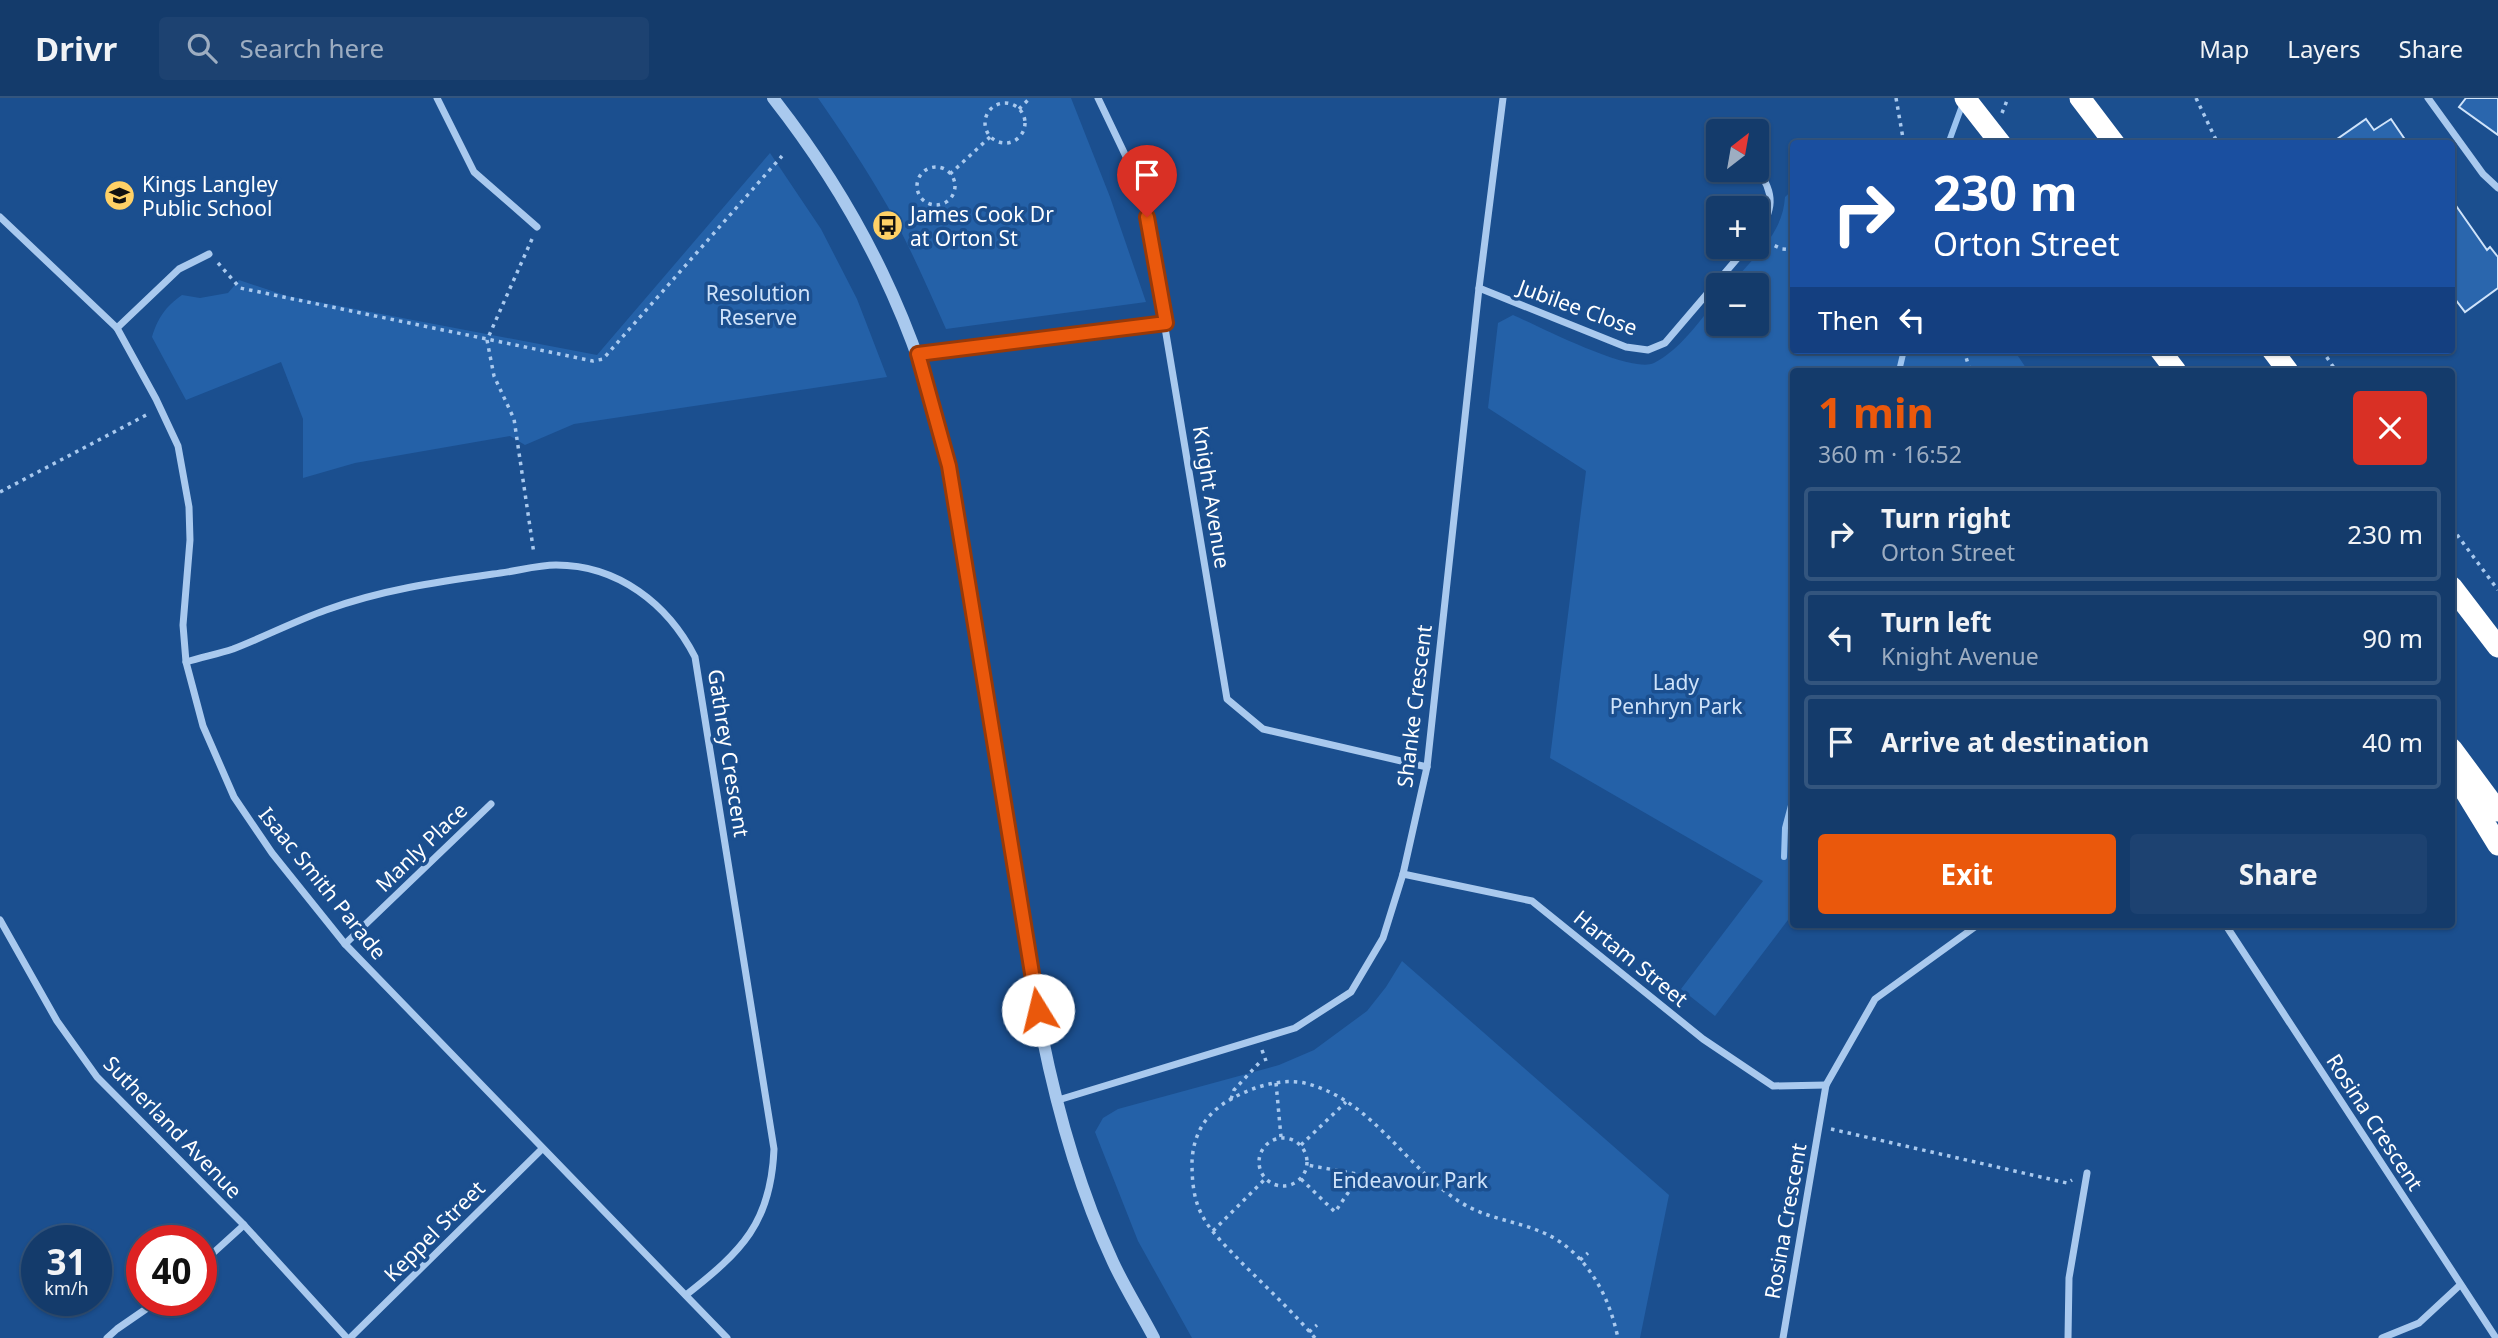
<!DOCTYPE html>
<meta charset="utf-8">
<style>
body{margin:0;font-family:"Noto Sans",sans-serif;background:#1d4271;color:#f1f3f6;height:100vh;display:flex;flex-direction:column;font-size:26px;white-space:nowrap}
*{box-sizing:border-box;margin:0}
p{font-size:23px;color:#9dadc1}
.icon{flex:none;width:38px;height:38px;fill:none;stroke:currentColor;stroke-width:2;stroke-linecap:round;stroke-linejoin:round}
.map{position:relative;flex:1;overflow:hidden}
.details{position:absolute;left:1790px;top:270px;width:665px;height:560px;display:flex;flex-direction:column;background:#143b6b;border-radius:7px;box-shadow:0 2px 5px #0004,0 0 0 2px #33557e}
.details>*{flex:none}
.guide{position:absolute;left:1790px;top:42px;width:665px;height:214px;border-radius:7px;box-shadow:0 2px 5px #0004,0 0 0 2px #33557e;background:#1a4fa0;color:#fff;overflow:hidden}
.needle{width:46px;rotate:31deg}
.buttons{position:absolute;left:1706px;top:21px;display:grid;gap:14px}
.buttons a{display:grid;place-items:center;width:63px;height:63px;border-radius:7px;background:#143b6b;box-shadow:0 2px 5px #0004,0 0 0 2px #33557e;font-size:35px}
.speed{position:absolute;left:21px;top:1127px;display:flex;gap:14px;font-size:35px;font-weight:700;text-align:center}
.speed>*{display:grid;place-content:center;width:91px;height:91px;border-radius:50%;background:#143b6b;box-shadow:0 2px 5px #0004,0 0 0 2px #33557e;line-height:1}
.speed small{font-size:18px;font-weight:400}
.speed .limit{border:10px solid #d22;background:#fff;color:#111}
.pin{position:absolute;display:grid;place-items:center;width:60px;height:60px;color:#fff;margin:-72px -30px;border-radius:50% 50% 50% 0;rotate:-45deg;box-shadow:0 0 7px #0007}
.pin .icon{rotate:45deg}
.me{position:absolute;width:77px;margin:-38px;rotate:351deg;stroke-linejoin:round;filter:drop-shadow(0 0 5px #0008)}
.turn{display:flex;align-items:center;gap:24px;height:147px;padding:0 28px;font-size:32px}
.turn .icon{width:91px;height:91px;stroke-width:2.5}
.turn b{display:block;font-size:49px;line-height:60px}
.then{display:flex;align-items:center;height:66px;padding:0 28px;background:#0003;gap:14px;font-size:26px}
.round{display:grid;place-items:center;flex:none;width:74px;height:74px;border-radius:7px;background:#1d4271}
.head{display:flex;align-items:center;justify-content:space-between;height:119px;padding:0 28px}
h1{font-size:42px;font-weight:700;line-height:52px;color:#ea580c}
.primary-button{display:flex;gap:14px;margin-top:auto;padding:14px 28px}
.primary-button a{flex:1;height:80px;border-radius:7px;background:#ea580c;color:#fff;font-size:28px;font-weight:700;line-height:80px;text-align:center}
.primary-button a+a{background:#1d4271;color:#f1f3f6}
ul{padding:0;list-style:none}
li{display:flex;align-items:center;gap:21px;height:94px;margin:0 14px 10px;padding:0 14px;border:4px solid #33557e;border-radius:7px}
li div{flex:1}
li b{display:block;font-size:26px}
li em{font-style:normal}
header{display:flex;align-items:center;gap:42px;box-sizing:border-box;height:98px;padding:0 35px;background:#143b6b;border-bottom:2px solid #33557e}
header strong{font-size:33px}
nav{display:flex;gap:38px;margin-inline-start:auto;font-size:24px}
.search{width:490px;height:63px;background:#1d4271;display:flex;align-items:center;gap:18px;box-sizing:border-box;padding:0 24px;border-radius:7px;color:#9dadc1;font-size:26px}
.map>svg:first-child{display:block}
.green{fill:#2461a8}
.lines{fill:none;stroke-linecap:round;stroke-linejoin:round}
.stream{stroke:#9cc4f0;stroke-width:6}
.building{fill:#2a66ad;stroke:#cfe3fa;stroke-width:2}
.path{stroke:#a9c9ee;stroke-width:3.5;stroke-dasharray:3.5 5;stroke-linecap:butt}
.minor{stroke:#a9c9ee;stroke-width:7}
.tertiary{stroke:#a9c9ee;stroke-width:12}
.motorway{stroke:#fff;stroke-width:21}
.motorway-bridge{stroke:#fff;stroke-width:21}
.route-casing{stroke:#983908;stroke-width:18}
.route{stroke:#ea580c;stroke-width:12}
.labels{text-anchor:middle;dominant-baseline:central;stroke-width:7;stroke-linejoin:round;paint-order:stroke}
.poi-label{font-size:21px;fill:#fff;stroke:#1b4f8f;text-anchor:start}
.park-label{font-size:21px;fill:#cfe3fa;stroke:#1b4f8f}
.street-label{font-size:21px;fill:#fff;stroke:#1b4f8f}
</style>
<header>
<strong>Drivr</strong>
<div class="search"><svg class="icon" aria-label="search" viewBox="0 0 24 24"><circle cx="10" cy="10" r="6"/><path d="M15 15l6 6"/></svg>Search here</div>
<nav><a>Map</a><a>Layers</a><a>Share</a></nav>
</header>
<div class="map">
<svg width="2498" height="1240" viewBox="0 0 2498 1240">
<rect width="100%" height="100%" fill="#1b4f8f"/>
<g class="green">
<path d="M818 0H1071L1110 99 1146 204 946 231C928 190 910 149 888 109 867 72 843 36 818 0Z"/>
<path d="M770 55 821 131 857 201 887 279 574 326 525 347 510 338 355 365 303 380V321L281 264 186 302 152 239C158 220 165 209 182 197L200 200 228 195 239 182 287 198 597 257Z"/>
<path d="M1794 91V252H2014L2028 273H1794V814L1715 918 1681 891 1763 783 1550 660 1586 373 1488 310 1498 225 1513 217C1539 228 1630 276 1654 265 1681 251 1699 223 1718 201V226H1757V187H1730C1753 160 1783 136 1785 99Z"/>
<path d="M1402 863 1669 1097 1640 1240H1192L1138 1143 1095 1034 1103 1020 1118 1011 1279 967 1314 952 1367 913 1386 889Z"/>
</g>
<g class="lines">
<g class="stream">
<path d="M1948 46 1963 5"/>
<path d="M1899 273 1904 252"/>
<path d="M1784 759 1785 730 1794 696"/>
</g>
</g>
<g class="building">
<path d="M2466 0H2498V37L2459 9Z"/>
<path d="M2366 21 2374 32 2391 21 2408 46H2330Z"/>
<path d="M2452 102 2487 152 2490 149 2498 159V190L2465 214 2452 197Z"/>
</g>
<g class="lines">
<g class="path">
<path d="M1896 0 1904 46"/>
<path d="M2196 0 2218 46"/>
<circle cx="1005" cy="25" r="20"/>
<path d="M1019 11 1030 0"/>
<path d="M2002 15 2008 0"/>
<circle cx="936" cy="88" r="19"/>
<path d="M950 76 990 39"/>
<path d="M532 141 487 242 494 278 514 321 534 456"/>
<path d="M1767 144 1782 151 1794 152"/>
<path d="M218 165 240 190 593 263 603 261 782 58"/>
<path d="M1964 252 1970 273"/>
<path d="M2322 252 2336 273"/>
<path d="M0 394 150 315"/>
<path d="M2452 430 2498 492"/>
<path d="M1262 952 1266 963"/>
<path d="M1276 985 1281 1039"/>
<path d="M1231 1001 1234 992 1259 965"/>
<path d="M1831 1031 2067 1085 2072 1082"/>
<circle cx="1283" cy="1064" r="24"/>
<path d="M1301 1047 1346 1004"/>
<path d="M1301 1081 1335 1114 1352 1089 1357 1076 1307 1067"/>
<path d="M1213 1133 1265 1081"/>
<path d="M1580 1162 1588 1155"/>
<path d="M1309 1234 1317 1227"/>
<path d="M1315 1240C1292 1213 1266 1189 1241 1164 1227 1149 1210 1134 1201 1115 1193 1099 1192 1081 1192 1064 1193 1039 1203 1020 1223 1006 1245 991 1282 978 1308 986 1372 1003 1405 1068 1457 1102 1497 1129 1538 1120 1575 1156 1599 1180 1611 1208 1618 1240"/>
</g>
<g class="minor">
<path d="M437 0 474 74 537 129"/>
<path d="M1098 0 1142 92 1227 601 1263 631 1427 669"/>
<path d="M2428 0 2483 76 2498 90"/>
<path d="M1727 32 1728 33"/>
<path d="M1757 71C1776 96 1773 112 1757 138"/>
<path d="M0 119 117 230 156 301 178 348 189 409 190 442 183 527 186 564 203 628 234 699 272 755 345 846 727 1240"/>
<path d="M1479 190 1626 249 1648 252 1665 245 1747 149"/>
<path d="M117 230 179 171 209 156"/>
<path d="M918 256 1166 225"/>
<path d="M186 564C202 559 218 556 233 551 264 539 295 523 326 512 381 492 436 484 493 476 514 474 536 467 556 467 618 467 668 506 695 559L774 1051C771 1125 742 1153 686 1197"/>
<path d="M1403 776 1532 803 1703 941 1773 988 1826 987"/>
<path d="M0 822 57 923 97 979 244 1127 347 1240"/>
<path d="M2225 826 2496 1240"/>
<path d="M345 846 491 706"/>
<path d="M1055 1003 1295 930 1351 894 1383 840 1403 776 1427 669 1479 190 1503 0"/>
<path d="M201 1166 244 1127"/>
<path d="M107 1240 117 1231 159 1202"/>
<path d="M350 1240 542 1051"/>
<path d="M1783 1240 1826 987 1875 901 1979 826"/>
<path d="M2068 1240 2069 1180 2087 1075"/>
<path d="M2382 1240 2419 1225 2460 1187"/>
</g>
<path class="tertiary" d="M773 0C860 111 918 230 949 368L1042 937C1058 1016 1079 1091 1113 1164 1125 1190 1141 1215 1154 1240"/>
<g class="motorway">
<path d="M2080 0 2115 46"/>
<path d="M2160 252 2176 273"/>
<path d="M2272 252 2288 273"/>
<path d="M2452 489 2498 549"/>
<path d="M2452 651 2498 713"/>
<path d="M2452 672 2498 747"/>
</g>
<path class="motorway-bridge" d="M1965 0 2001 46"/>
</g>
<g class="lines">
<defs>
<path id="route" d="M1038 912 949 368 918 256 1166 225 1147 119"/>
</defs>
<use href="#route" class="route-casing"/>
<use href="#route" class="route"/>
</g>
<defs>
<symbol id="school-disc" viewBox="-11 -11 22 22"><circle r="9.5" fill="#ffd166" stroke="#1b4f8f"/><path d="M0-5L7-2L0 1L-7-2ZM-4 1L0 2.5L4 1V4Q0 6-4 4Z" fill="#111"/></symbol>
<symbol id="bus-disc" viewBox="-11 -11 22 22"><circle r="9.5" fill="#ffd166" stroke="#1b4f8f"/><path d="M-5-6H5V4H4V6H2V4H-2V6H-4V4H-5ZM-3.5-4V0h7V-4ZM-3.5 1.2v1.5H-2V1.2ZM2 1.2v1.5H3.5V1.2Z" fill="#111"/></symbol>
</defs>
<g fill-rule="evenodd">
<use href="#school-disc" x="102" y="80" width="35" height="35"/>
<use href="#bus-disc" x="870" y="110" width="35" height="35"/>
</g>
<g class="labels">
<g class="poi-label">
<text x="142" y="86">Kings Langley<tspan x="142" dy="24">Public School</tspan></text>
<text x="910" y="116">James Cook Dr<tspan x="910" dy="24">at Orton St</tspan></text>
</g>
<g class="park-label">
<text x="758" y="195">Resolution<tspan x="758" dy="24">Reserve</tspan></text>
<text x="1676" y="584">Lady<tspan x="1676" dy="24">Penhryn Park</tspan></text>
<text x="1410" y="1082">Endeavour Park</text>
</g>
<g class="street-label">
<text transform="translate(1578 209) rotate(20)">Jubilee Close</text>
<text transform="translate(1212 399) rotate(81)">Knight Avenue</text>
<text transform="translate(1414 608) rotate(-83)">Shanke Crescent</text>
<text transform="translate(729 655) rotate(81)">Gathrey Crescent</text>
<text transform="translate(421 749) rotate(-44)">Manly Place</text>
<text transform="translate(323 785) rotate(51)">Isaac Smith Parade</text>
<text transform="translate(1631 860) rotate(39)">Hartam Street</text>
<text transform="translate(2375 1024) rotate(57)">Rosina Crescent</text>
<text transform="translate(173 1029) rotate(46)">Sutherland Avenue</text>
<text transform="translate(1785 1123) rotate(-80)">Rosina Crescent</text>
<text transform="translate(434 1133) rotate(-45)">Keppel Street</text>
</g>
</g>
</svg>
<div class="buttons">
<a><svg class="needle" viewBox="-14 -14 28 28"><path d="M0-13l5 13h-10z" fill="#e53935"/><path d="M0 13l5-13h-10z" fill="#9dadc1"/></svg></a>
<a>+</a>
<a>−</a>
</div>
<div class="speed"><div>31<small>km/h</small></div><div class="limit">40</div></div>
<div class="pin" style="left:1147px;top:119px;background:#d93025"><svg class="icon" aria-label="arrive" viewBox="0 0 24 24"><path d="M6 21V4h12l-3 4 3 4H6"/></svg></div>
<svg class="me" style="left:1038px;top:912px" viewBox="-20 -20 40 40"><circle r="19" fill="#fff"/><path d="M0-13L10 11 0 6-10 11z" fill="#ea580c"/></svg>
<div class="guide">
<div class="turn"><svg class="icon" aria-label="right" viewBox="0 0 24 24"><path d="M7 20v-9h11M14 6l5 5-5 5"/></svg><div><b>230 m</b>Orton Street</div></div>
<div class="then">Then<svg class="icon" aria-label="left" viewBox="0 0 24 24"><path d="M17 20v-9H6M10 6l-5 5 5 5"/></svg></div>
</div>
<section class="details">
<div class="head"><div><h1>1 min</h1><p>360 m · 16:52</p></div><a class="round" style="background:#d93025;color:#fff"><svg class="icon" aria-label="close" viewBox="0 0 24 24"><path d="M6 6l12 12M18 6L6 18"/></svg></a></div>
<ul>
<li><svg class="icon" aria-label="right" viewBox="0 0 24 24"><path d="M7 20v-9h11M14 6l5 5-5 5"/></svg><div><b>Turn right</b><p>Orton Street</p></div><em>230 m</em></li>
<li><svg class="icon" aria-label="left" viewBox="0 0 24 24"><path d="M17 20v-9H6M10 6l-5 5 5 5"/></svg><div><b>Turn left</b><p>Knight Avenue</p></div><em>90 m</em></li>
<li><svg class="icon" aria-label="arrive" viewBox="0 0 24 24"><path d="M6 21V4h12l-3 4 3 4H6"/></svg><div><b>Arrive at destination</b></div><em>40 m</em></li>
</ul>
<div class="primary-button"><a>Exit</a><a>Share</a></div>
</section>
</div>
